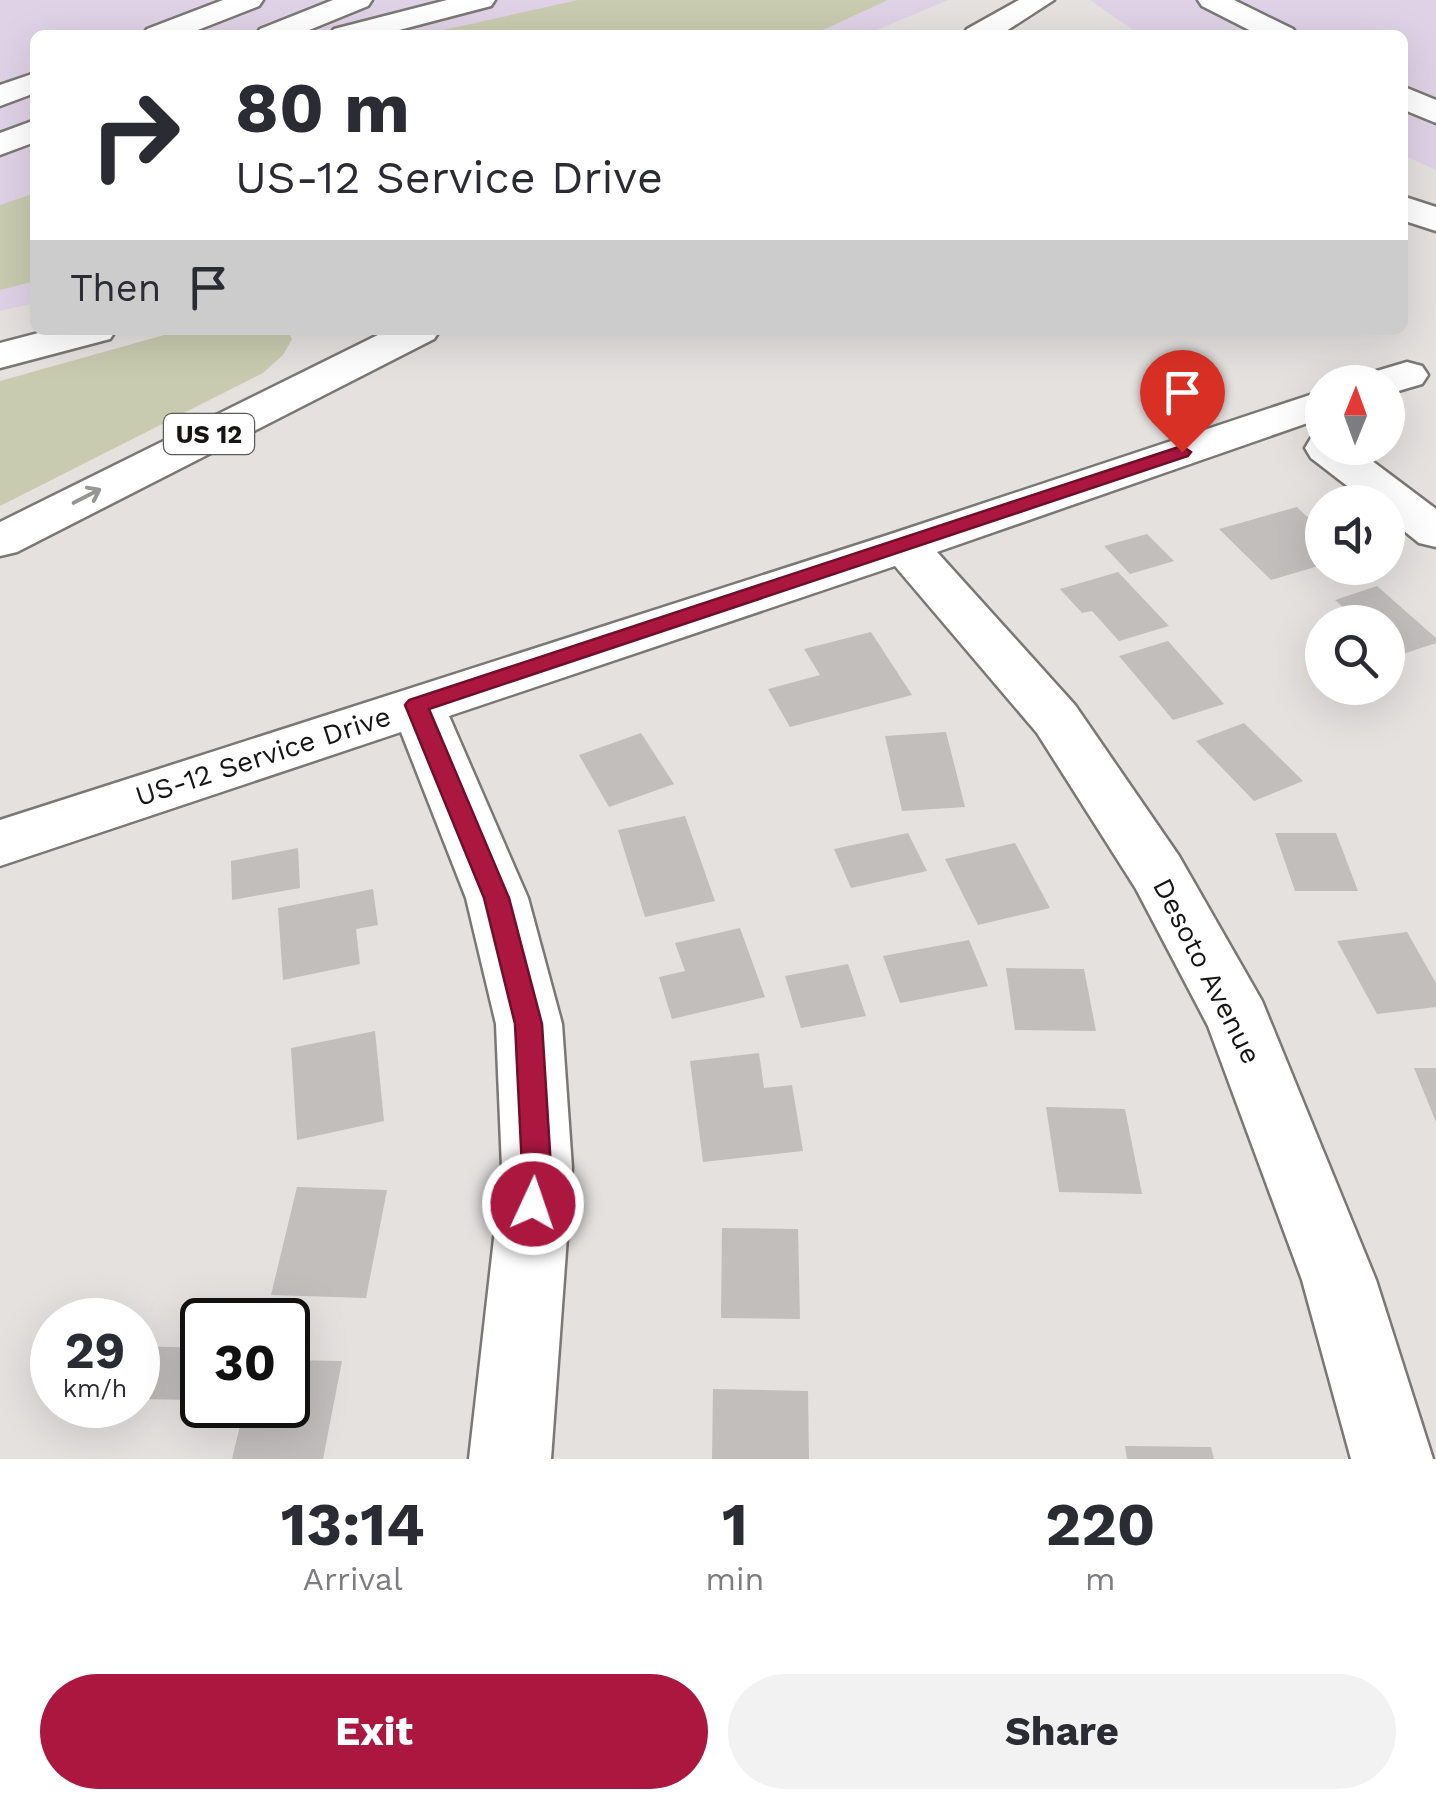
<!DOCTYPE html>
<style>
body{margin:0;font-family:"Work Sans",sans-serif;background:#f2f2f3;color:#2b2b33;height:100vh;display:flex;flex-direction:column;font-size:38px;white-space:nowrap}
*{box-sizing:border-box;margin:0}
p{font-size:32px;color:#7c7c81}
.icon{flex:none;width:55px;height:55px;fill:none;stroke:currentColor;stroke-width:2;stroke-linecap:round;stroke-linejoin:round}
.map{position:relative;height:1459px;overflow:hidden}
.sheet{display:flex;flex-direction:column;background:#fff;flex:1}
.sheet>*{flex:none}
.top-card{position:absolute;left:30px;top:30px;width:1378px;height:305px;border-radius:15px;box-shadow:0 10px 40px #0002;background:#fff;color:#2b2b33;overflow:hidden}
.needle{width:65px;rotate:1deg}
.buttons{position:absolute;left:1305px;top:365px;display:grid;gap:20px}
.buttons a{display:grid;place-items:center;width:100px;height:100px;border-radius:50%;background:#fff;box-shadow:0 10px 40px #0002;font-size:50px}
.speed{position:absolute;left:30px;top:1298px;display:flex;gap:20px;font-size:50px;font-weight:700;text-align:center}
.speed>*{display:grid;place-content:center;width:130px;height:130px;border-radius:50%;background:#fff;box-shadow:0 10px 40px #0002;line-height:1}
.speed small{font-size:25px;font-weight:400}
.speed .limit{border:5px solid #111;border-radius:15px;background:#fff;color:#111}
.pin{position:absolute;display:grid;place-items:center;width:85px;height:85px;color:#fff;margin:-102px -42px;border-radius:50% 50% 50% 0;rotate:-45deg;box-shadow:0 0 10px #0007}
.pin .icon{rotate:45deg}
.me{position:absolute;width:110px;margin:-55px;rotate:3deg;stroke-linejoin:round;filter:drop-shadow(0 0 8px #0008)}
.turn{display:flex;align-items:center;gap:35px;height:210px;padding:0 40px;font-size:45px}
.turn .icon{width:130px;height:130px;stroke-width:2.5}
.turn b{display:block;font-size:70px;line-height:85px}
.then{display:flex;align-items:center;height:95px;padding:0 40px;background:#0003;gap:20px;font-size:38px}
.eta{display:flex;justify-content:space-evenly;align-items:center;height:170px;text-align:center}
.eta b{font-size:60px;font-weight:700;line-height:70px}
.button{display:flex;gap:20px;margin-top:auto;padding:20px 40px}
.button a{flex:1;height:115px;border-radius:60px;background:#ac1740;color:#fff;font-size:40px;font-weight:700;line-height:115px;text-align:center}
.button a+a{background:#f2f2f3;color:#2b2b33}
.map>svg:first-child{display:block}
.industrial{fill:#e0d2e6}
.green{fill:#c8cbaf}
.building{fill:#c1bebc}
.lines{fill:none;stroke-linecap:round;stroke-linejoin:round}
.street-casing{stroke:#7a7775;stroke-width:5}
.primary-casing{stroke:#7a7775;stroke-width:5}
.highway-casing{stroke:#7a7775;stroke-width:5}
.street{fill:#fff;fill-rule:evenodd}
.primary{fill:#fff;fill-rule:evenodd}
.highway{fill:#fff;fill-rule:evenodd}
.oneway{stroke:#969695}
.route{fill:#ac1740;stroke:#700f2a;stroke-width:2.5}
.labels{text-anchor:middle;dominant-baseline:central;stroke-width:10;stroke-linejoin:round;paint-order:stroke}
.shield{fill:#fff;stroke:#5c5b5a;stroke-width:2.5}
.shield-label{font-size:25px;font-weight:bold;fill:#161514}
.street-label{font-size:28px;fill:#161514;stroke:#fff}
</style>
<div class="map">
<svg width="1436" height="1459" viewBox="0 0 1436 1459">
<rect width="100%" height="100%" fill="#e4e1df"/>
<g class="industrial">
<path d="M0 0H245L149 35H35V77L0 90Z"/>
<path d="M253 0H948L865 35H166Z"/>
<path d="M1090 0H1436V170L1403 155 1402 35H1140Z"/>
<path d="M35 87V303L0 311V101Z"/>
</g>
<g class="green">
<path d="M578 0H888L812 35H421Z"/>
<path d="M35 193V281L0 290V205Z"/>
<path d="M182 330H287L292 339 283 355 263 373 0 506V381Z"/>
</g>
<g class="building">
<path d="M1297 507 1322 531V565L1271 580 1219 529Z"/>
<path d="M1147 534 1174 561 1130 574 1104 546Z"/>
<path d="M1118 572 1169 626 1119 641 1092 611 1082 613 1060 589Z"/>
<path d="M1377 586 1436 638V643L1397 656 1388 647V622H1360L1335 600Z"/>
<path d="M871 632 912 695 790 727 768 689 820 675 804 649Z"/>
<path d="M1168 641 1224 704 1173 720 1119 656Z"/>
<path d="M1244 723 1303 781 1254 801 1196 741Z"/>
<path d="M946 732 965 807 902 811 885 736Z"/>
<path d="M641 733 674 784 609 807 579 755Z"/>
<path d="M685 816 715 901 645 917 618 830Z"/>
<path d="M908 833 927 871 851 888 834 849Z"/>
<path d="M1275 833H1336L1358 891H1295Z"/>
<path d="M1015 843 1050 908 978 925 945 859Z"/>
<path d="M298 848 300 888 232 900 231 861Z"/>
<path d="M373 889 378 925 356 929 360 964 283 980 278 908Z"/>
<path d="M740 928 765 997 672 1019 659 977 685 971 675 943Z"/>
<path d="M1407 932 1436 983V1007L1377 1014 1337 941Z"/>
<path d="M969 940 988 986 900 1003 883 956Z"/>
<path d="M848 964 866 1016 801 1028 785 976Z"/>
<path d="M1006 968 1084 969 1096 1031 1015 1030Z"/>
<path d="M375 1031 384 1121 297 1140 291 1048Z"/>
<path d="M759 1053 764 1088 792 1085 803 1151 703 1162 690 1061Z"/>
<path d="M1414 1068H1436V1122Z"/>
<path d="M1046 1107 1125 1109 1142 1194 1059 1192Z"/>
<path d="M297 1187 387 1190 366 1298 271 1295Z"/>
<path d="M722 1228 798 1229 800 1319 721 1318Z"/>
<path d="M138 1346 202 1348 192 1400 138 1399Z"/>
<path d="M288 1360 342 1361 323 1459H232L245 1405H288Z"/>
<path d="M713 1389 808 1391 809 1459H712Z"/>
<path d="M1125 1446 1211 1447 1214 1459H1127Z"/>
</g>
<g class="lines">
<defs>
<g id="street">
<path d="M223 0H263L259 6 185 35H143L147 29Z"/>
<path d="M333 0H372L368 6 297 35H256L260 29Z"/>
<path d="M447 0H495L491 6 380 35H330L334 29Z"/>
<path d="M1198 0H1234L1293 29 1297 35H1259L1202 6Z"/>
<path d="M35 73V93L0 106V85Z"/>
<path d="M1402 86 1436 100V123L1402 109Z"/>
<path d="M35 120V142L0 155V133Z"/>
<path d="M1407 362 1422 366 1428 375 1422 384 1388 394V382H1364L1370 373Z"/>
<path d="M1322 391V418L937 552 1075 705 1179 856 1262 1001 1376 1280 1433 1459H1351L1302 1280 1208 1026 1136 889 1037 733 895 566 449 716 528 898 562 1024 572 1168 551 1459H469L502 1168 496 1024 466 898 401 732 0 866V820L888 535Z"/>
<path d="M1322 436V448H1355L1436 509V547L1419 543 1388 518V502H1368L1311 458 1305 448 1311 438Z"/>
</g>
<path id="primary" d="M1402 196 1436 207V231L1402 220Z"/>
<g id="highway">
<path d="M1019 0H1054L1000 35H963L967 29Z"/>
<path d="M50 330H116L110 339 0 368V343Z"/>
<path d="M388 330H440L434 339 17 552 0 556V522Z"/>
</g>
</defs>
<use href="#street" class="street-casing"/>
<use href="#primary" class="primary-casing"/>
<use href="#highway" class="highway-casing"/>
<use href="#street" class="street"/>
<use href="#primary" class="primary"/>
<use href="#highway" class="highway"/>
</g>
<defs><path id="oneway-shaft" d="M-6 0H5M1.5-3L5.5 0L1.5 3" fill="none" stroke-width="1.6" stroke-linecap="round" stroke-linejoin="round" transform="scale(2.5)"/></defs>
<use class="oneway" href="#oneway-shaft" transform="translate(87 496) rotate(-27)"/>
<path class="route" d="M1182 446 1191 452 1188 456 429 709 509 898 542 1024 551 1168 544 1214 533 1218 523 1214 518 1204 522 1168 515 1024 484 898 405 705 409 700Z"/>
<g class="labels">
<rect class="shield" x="164" y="414" width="90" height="40" rx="8"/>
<g class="shield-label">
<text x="209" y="434">US 12</text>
</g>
<g class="street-label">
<text transform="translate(263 756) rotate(-18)">US-12 Service Drive</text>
<text transform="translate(1207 971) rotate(63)">Desoto Avenue</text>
</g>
</g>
</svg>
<div class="buttons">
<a><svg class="needle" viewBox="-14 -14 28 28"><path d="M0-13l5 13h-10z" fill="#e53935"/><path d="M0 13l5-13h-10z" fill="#7c7c81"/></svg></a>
<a><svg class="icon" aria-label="sound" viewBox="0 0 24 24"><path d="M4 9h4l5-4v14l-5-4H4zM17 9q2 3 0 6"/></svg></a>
<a><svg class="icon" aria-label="search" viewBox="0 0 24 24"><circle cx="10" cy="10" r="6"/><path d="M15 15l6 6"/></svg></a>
</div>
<div class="speed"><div>29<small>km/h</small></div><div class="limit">30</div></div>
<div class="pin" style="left:1182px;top:452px;background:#d93025"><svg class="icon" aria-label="arrive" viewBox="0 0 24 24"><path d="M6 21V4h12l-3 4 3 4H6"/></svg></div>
<svg class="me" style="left:533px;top:1204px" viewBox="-20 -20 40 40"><circle r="17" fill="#ac1740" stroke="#fff" stroke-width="3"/><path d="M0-11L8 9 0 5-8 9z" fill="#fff"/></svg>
<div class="top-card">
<div class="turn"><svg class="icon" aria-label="right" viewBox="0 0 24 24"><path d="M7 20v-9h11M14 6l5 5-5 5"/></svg><div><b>80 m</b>US-12 Service Drive</div></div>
<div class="then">Then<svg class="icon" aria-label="arrive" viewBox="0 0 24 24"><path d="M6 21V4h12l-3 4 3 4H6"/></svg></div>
</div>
</div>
<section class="sheet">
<div class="eta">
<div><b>13:14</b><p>Arrival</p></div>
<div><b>1</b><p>min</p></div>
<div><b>220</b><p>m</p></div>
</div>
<div class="button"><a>Exit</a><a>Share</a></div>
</section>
